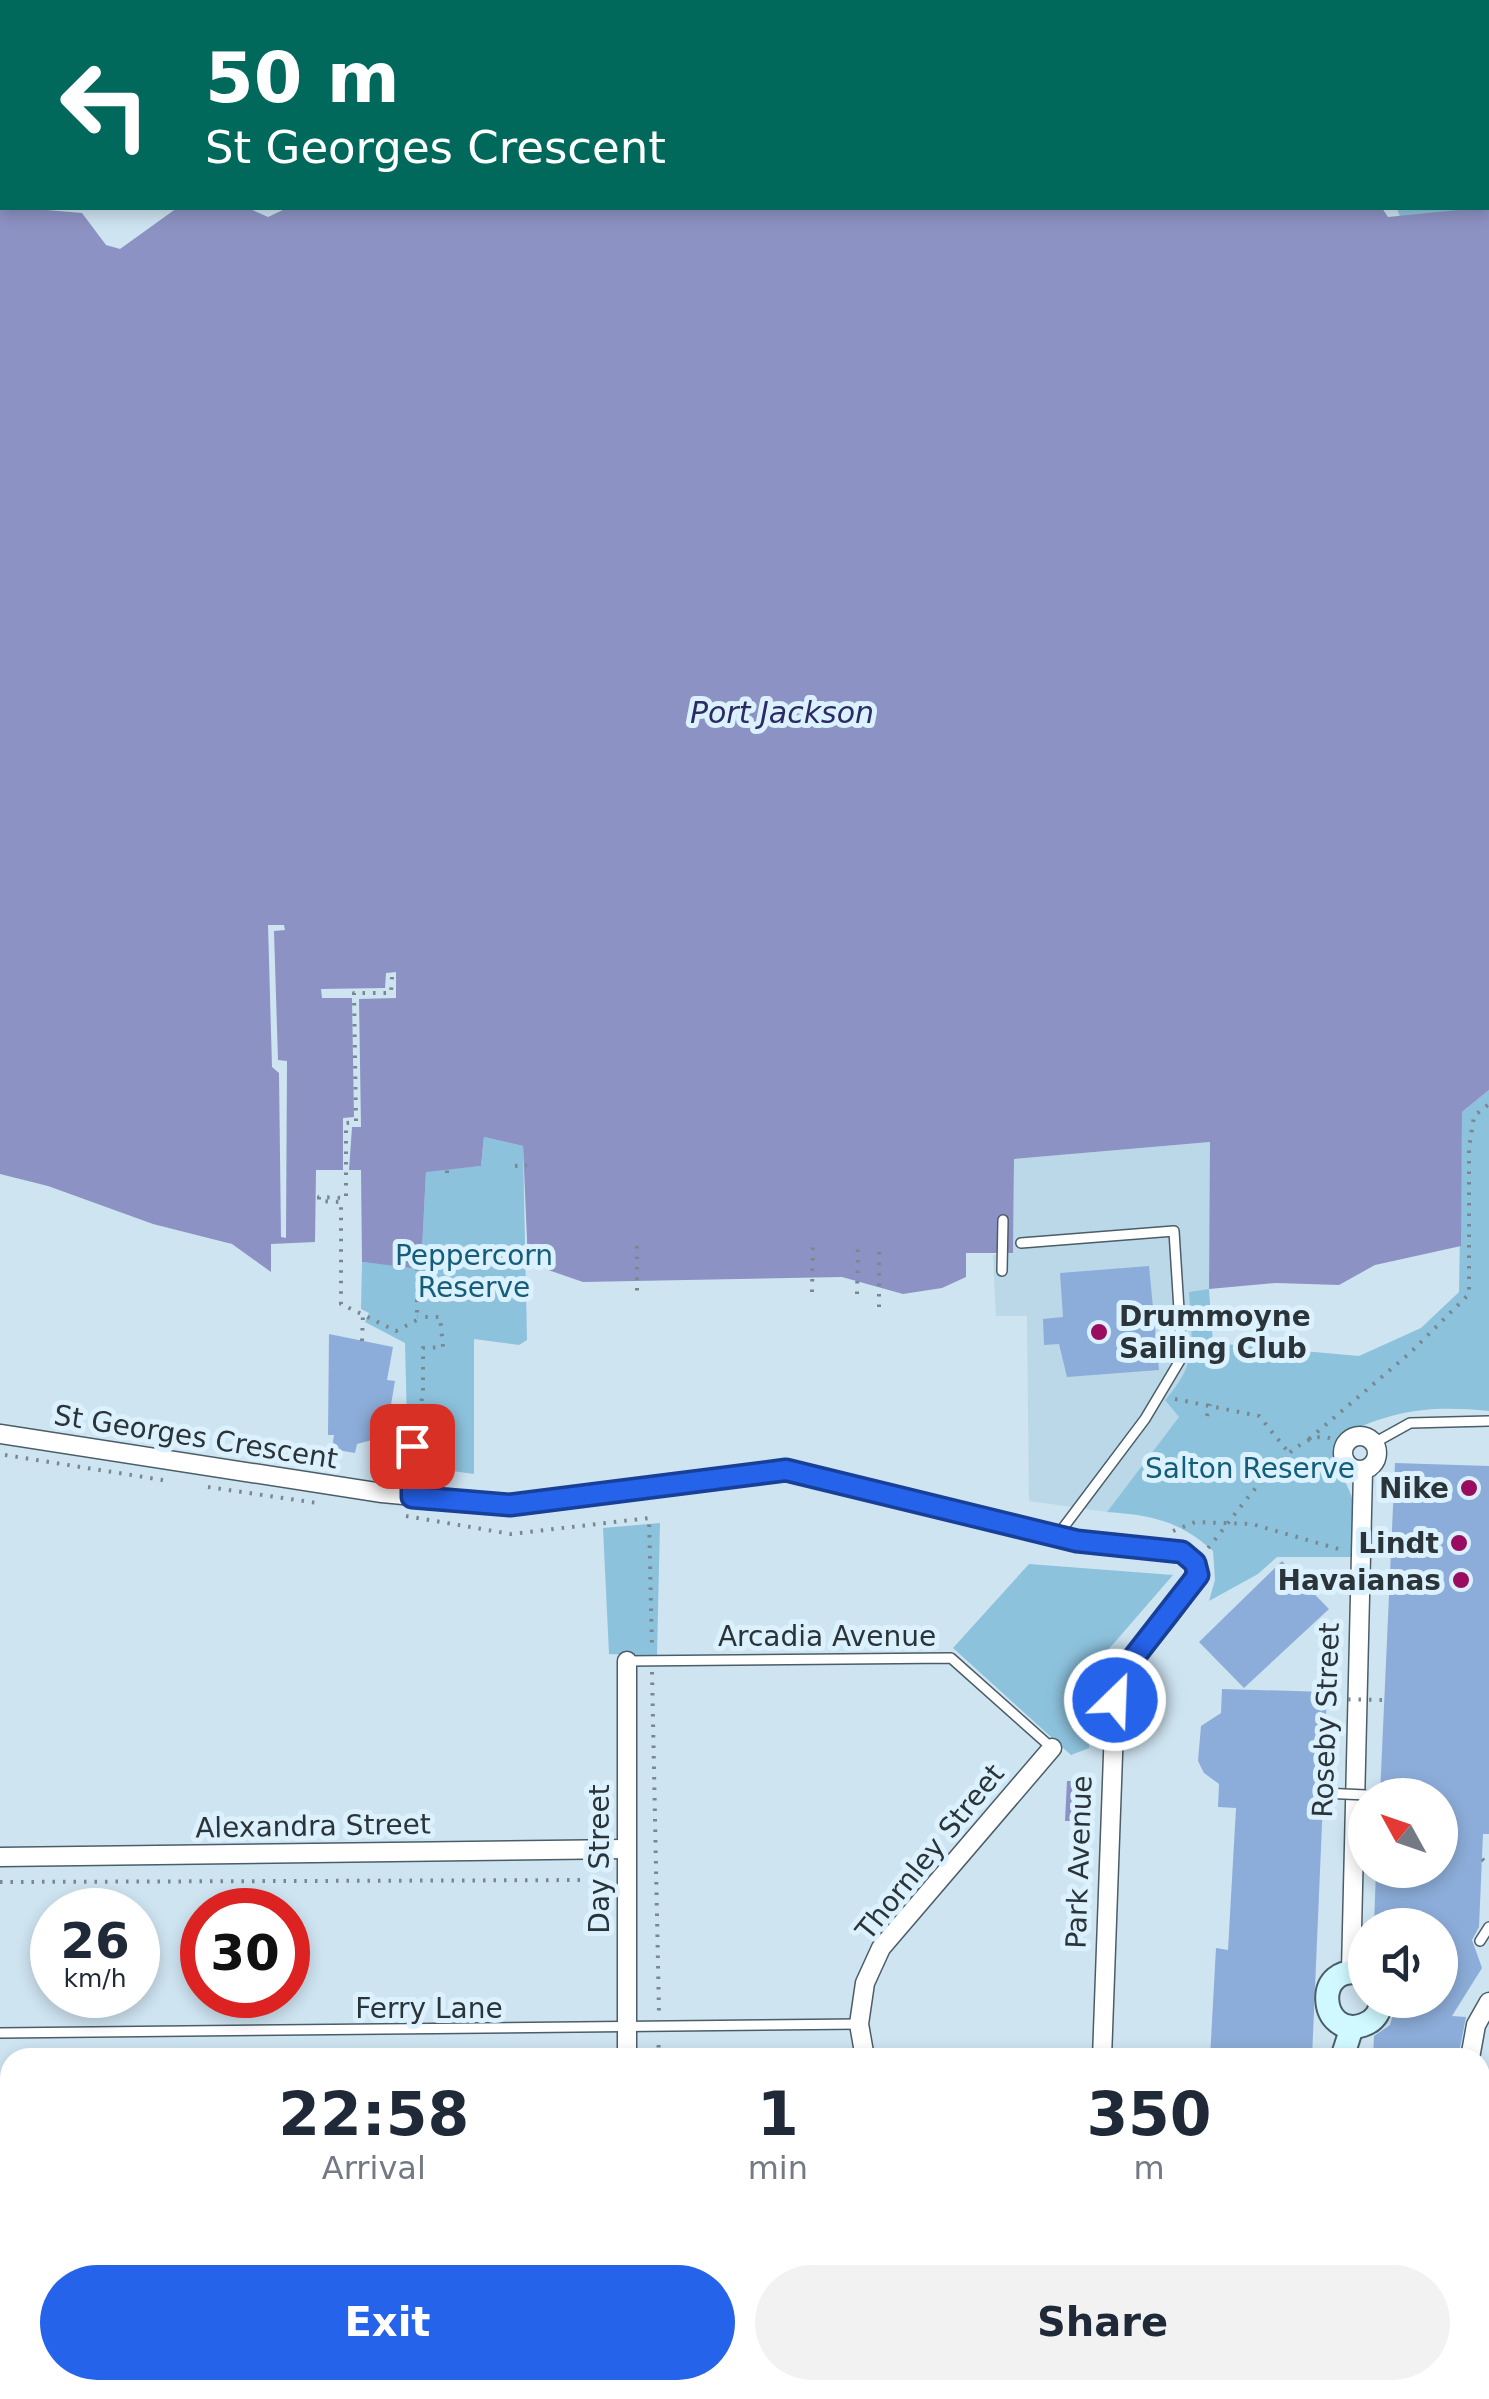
<!DOCTYPE html>
<style>
body{margin:0;font-family:"DejaVu Sans",sans-serif;background:#f2f2f3;color:#1f2937;height:100vh;display:flex;flex-direction:column;font-size:38px;white-space:nowrap}
*{box-sizing:border-box;margin:0}
p{font-size:32px;color:#747a83}
.icon{flex:none;width:55px;height:55px;fill:none;stroke:currentColor;stroke-width:2;stroke-linecap:round;stroke-linejoin:round}
.map{position:relative;flex:1;overflow:hidden}
.details{position:absolute;left:0px;top:2048px;width:1490px;height:352px;display:flex;flex-direction:column;background:#fff;border-radius:30px 30px 0 0;box-shadow:0 5px 15px #0003}
.details>*{flex:none}
.guide{position:absolute;left:0px;top:0px;width:1490px;height:210px;box-shadow:0 5px 15px #0003;background:#00695c;color:#fff;overflow:hidden}
.needle{width:65px;rotate:310deg}
.controls{position:absolute;left:1348px;top:1778px;display:grid;gap:20px}
.controls a{display:grid;place-items:center;width:110px;height:110px;border-radius:50%;background:#fff;box-shadow:0 5px 15px #0003;font-size:50px}
.speed{position:absolute;left:30px;top:1888px;display:flex;gap:20px;font-size:50px;font-weight:700;text-align:center}
.speed>*{display:grid;place-content:center;width:130px;height:130px;border-radius:50%;background:#fff;box-shadow:0 5px 15px #0003;line-height:1}
.speed small{font-size:25px;font-weight:400}
.speed .limit{border:15px solid #d22;background:#fff;color:#111}
.pin{position:absolute;display:grid;place-items:center;width:85px;height:85px;color:#fff;margin:-42px;border-radius:20px;box-shadow:0 5px 15px #0006}
.me{position:absolute;width:110px;margin:-55px;rotate:24deg;stroke-linejoin:round;filter:drop-shadow(0 0 8px #0008)}
.turn{display:flex;align-items:center;gap:35px;height:210px;padding:0 40px;font-size:45px}
.turn .icon{width:130px;height:130px;stroke-width:2.5}
.turn b{display:block;font-size:70px;line-height:85px}
.eta{display:flex;justify-content:space-evenly;align-items:center;height:170px;text-align:center}
.eta b{font-size:60px;font-weight:700;line-height:70px}
.cta{display:flex;gap:20px;margin-top:auto;padding:20px 40px}
.cta a{flex:1;height:115px;border-radius:60px;background:#2563eb;color:#fff;font-size:40px;font-weight:700;line-height:115px;text-align:center}
.cta a+a{background:#f2f2f3;color:#1f2937}
.map>svg:first-child{display:block}
.built{fill:#bad8e8}
.green{fill:#8dc2dd}
.water{fill:#8d92c4}
.pier{fill:#cee4f1}
.building{fill:#8cadd9}
.lines{fill:none;stroke-linecap:round;stroke-linejoin:round}
.lane-casing{stroke:#4a5d68;stroke-width:12}
.street-casing{stroke:#4a5d68;stroke-width:21}
.secondary-casing{stroke:#4a5d68;stroke-width:26}
.highway-casing{stroke:#fff;stroke-width:34}
.path{stroke:#798890;stroke-width:4;stroke-dasharray:2.5 8;stroke-linecap:butt}
.lane{stroke:#fff;stroke-width:9}
.street{stroke:#fff;stroke-width:18}
.secondary{stroke:#d0f9ff;stroke-width:22}
.highway{stroke:#62ebfe;stroke-width:30}
.lane-bridge-casing{stroke:#4a5d68;stroke-width:12;stroke-linecap:butt}
.path-bridge{stroke:#798890;stroke-width:4;stroke-dasharray:2.5 8;stroke-linecap:butt}
.lane-bridge{stroke:#fff;stroke-width:9}
.route-casing{stroke:#184099;stroke-width:25}
.route{stroke:#2563eb;stroke-width:18}
.poi-dot{fill:#990c5f;stroke:#dbf1fe;stroke-width:4}
.labels{text-anchor:middle;dominant-baseline:central;stroke-width:10;stroke-linejoin:round;paint-order:stroke}
.park-label{font-size:28px;fill:#145d7b;stroke:#dbf1fe}
.poi-label{font-size:28px;font-weight:bold;fill:#2b3438;stroke:#dbf1fe;text-anchor:end}
.street-label{font-size:28px;fill:#2b3438;stroke:#dbf1fe}
.water-label{font-size:30px;font-style:italic;fill:#2b2a67;stroke:#dbf1fe}
</style>
<div class="map">
<svg width="1489" height="2399" viewBox="0 0 1489 2399">
<rect width="100%" height="100%" fill="#cee4f1"/>
<g class="built">
<path d="M1211 1142 1209 1289 1189 1293 1192 1353 1187 1375 1166 1400 1180 1417 1107 1512 1029 1501 1027 1316H996L993 1255 1013 1253 1014 1159Z"/>
<path d="M0 2307 10 2308V2390H587V2399L0 2397Z"/>
<path d="M646 2390H826V2399H645Z"/>
<path d="M885 2390H1059V2399H884Z"/>
</g>
<g class="green">
<path d="M1397 208H1485L1400 217Z"/>
<path d="M1489 1090V1411C1430 1405 1395 1410 1341 1435 1326 1465 1346 1474 1353 1501 1357 1517 1352 1541 1351 1557H1277L1258 1574 1209 1601 1215 1580 1213 1551C1180 1521 1151 1515 1107 1512L1179 1417 1165 1400C1200 1360 1191 1342 1189 1292L1209 1289 1213 1343 1359 1356 1421 1328 1459 1292 1462 1112Z"/>
<path d="M484 1137 523 1146 527 1340 519 1345 474 1339V1474L408 1465 405 1343 365 1322 369 1313 361 1309 362 1262 421 1268 426 1171 481 1166Z"/>
<path d="M660 1523 657 1656 609 1654 603 1528Z"/>
<path d="M1029 1564 1173 1575 1095 1665 1089 1748 1071 1755 953 1648Z"/>
<rect x="1358" y="2390" width="91" height="9"/>
</g>
<g class="water">
<path d="M276 0H1365L1366 2H277Z"/>
<path d="M1432 0H1489V169L1488 2Z"/>
<path d="M0 206 82 213 106 245 120 249 177 208H248L268 217 287 208H1382L1388 217 1489 207V1090L1462 1112 1461 1246 1375 1265 1339 1285 1276 1283 1209 1289 1210 1142 1014 1159 1013 1253H966V1277L942 1288 903 1294 842 1277 583 1282 528 1263 523 1146 484 1137 481 1166 426 1172 421 1269 362 1262 361 1170H316L315 1242 271 1244V1272L232 1244 153 1224 48 1186 0 1174Z"/>
<path d="M1067 1781H1077L1076 1821H1065Z"/>
</g>
<g class="pier">
<path d="M268 925H284L285 930 274 931 278 1060 287 1061 286 1238 281 1237 279 1073 272 1067Z"/>
<path d="M396 972V998L359 999 361 1127H352L349 1170H343V1118L354 1117 352 998H322L321 989 385 988 386 973Z"/>
</g>
<g class="building">
<path d="M1149 1266 1159 1370 1067 1377 1059 1344 1044 1345 1043 1319 1063 1317 1060 1273Z"/>
<path d="M329 1334 393 1347 387 1380 395 1381 387 1428 372 1440 357 1444 355 1453 332 1449 334 1435H328Z"/>
<path d="M1395 1463 1489 1466V1834H1483L1479 1927 1472 1940 1482 1968 1452 2016 1466 2017 1458 2058H1373L1374 2036 1390 2025 1397 2000H1440V1925H1374L1376 1870H1440V1795H1380Z"/>
<path d="M1282 1561 1329 1609 1244 1688 1199 1642Z"/>
<path d="M1222 1689 1327 1692 1323 1785 1315 1792 1323 1801 1312 2058H1210L1216 1948 1228 1950 1236 1808 1218 1807 1219 1784 1204 1773 1198 1761 1201 1726 1221 1713Z"/>
</g>
<g class="lines">
<defs>
<g id="lane">
<path d="M1021 1243 1174 1231 1182 1357 1145 1419 1057 1536"/>
<path d="M1002 1271 1003 1220"/>
<path d="M1374 1443 1410 1423 1489 1421"/>
<path d="M412 1446 413 1497"/>
<path d="M627 1661 951 1658 1052 1748"/>
<path d="M1480 1941 1489 1927"/>
<path d="M0 2033 859 2024"/>
</g>
<g id="street">
<path d="M0 1434 382 1493 509 1505 786 1471 1077 1541 1182 1552 1195 1563C1202 1593 1124 1655 1115 1700L1102 2058"/>
<circle cx="1360" cy="1453" r="17"/>
<path d="M627 1661V2058"/>
<path d="M0 1857 626 1849"/>
<path d="M1351 1971 1363 1471"/>
<path d="M865 2058 859 2024 865 1983 881 1948 1052 1748"/>
<path d="M1470 2058 1476 2025 1489 2002"/>
<path d="M0 2187H10"/>
<path d="M1480 2189 1487 2223 1480 2248"/>
<path d="M616 2399 617 2390"/>
<path d="M1328 2399V2390"/>
</g>
<g id="secondary">
<path d="M1365 1974C1311 1960 1319 2040 1363 2025 1375 2021 1380 2012 1382 2000"/>
<path d="M1342 2058 1352 2027"/>
<path d="M1480 2249 1489 2257"/>
<path d="M1480 2290 1489 2283"/>
<path d="M1480 2349 1489 2351"/>
<path d="M1090 2399 1091 2390"/>
</g>
<g id="highway">
<path d="M846 2399 848 2390"/>
<path d="M1473 2399 1476 2390"/>
</g>
</defs>
<use href="#lane" class="lane-casing"/>
<use href="#street" class="street-casing"/>
<use href="#secondary" class="secondary-casing"/>
<use href="#highway" class="highway-casing"/>
<g class="path">
<path d="M392 977 391 993H354L356 1122 346 1123V1198L319 1197V1201L341 1202V1304L396 1331 417 1320V1251"/>
<path d="M515 1166 527 1165"/>
<path d="M447 1173V1163"/>
<path d="M637 1246V1293"/>
<path d="M812 1292 813 1241"/>
<path d="M857 1294 858 1244"/>
<path d="M879 1307V1250"/>
<path d="M362 1341 363 1314"/>
<path d="M1175 1399 1259 1416 1290 1454"/>
<path d="M1207 1416 1210 1404"/>
<path d="M416 1432 423 1393V1348L443 1347 440 1317H417"/>
<path d="M1309 1439 1411 1352 1469 1294V1148L1474 1116 1489 1104"/>
<path d="M5 1455 169 1481"/>
<path d="M208 1487 317 1503"/>
<path d="M406 1516 511 1534 649 1518 652 1648"/>
<path d="M1173 1531 1195 1522 1252 1524 1342 1550"/>
<path d="M1208 1548C1231 1522 1287 1436 1322 1437 1330 1437 1338 1441 1344 1445"/>
<path d="M652 1672 659 2013"/>
<path d="M1482 1859 1489 1865"/>
<path d="M0 1882 596 1880"/>
<path d="M658 2058 659 2037"/>
<path d="M638 2399 639 2390"/>
</g>
<use href="#lane" class="lane"/>
<use href="#street" class="street"/>
<use href="#secondary" class="secondary"/>
<use href="#highway" class="highway"/>
<defs>
<path id="lane-bridge" d="M1323 1793 1366 1795"/>
</defs>
<use href="#lane-bridge" class="lane-bridge-casing"/>
<path class="path-bridge" d="M1327 1699 1384 1700"/>
<use href="#lane-bridge" class="lane-bridge"/>
</g>
<g class="lines">
<defs>
<path id="route" d="M412 1446V1497L510 1505 786 1470 1077 1541 1182 1552 1195 1563 1198 1575 1124 1670 1115 1700"/>
</defs>
<use href="#route" class="route-casing"/>
<use href="#route" class="route"/>
</g>
<g class="poi-dot">
<circle cx="1099" cy="1332" r="10"/>
<circle cx="1469" cy="1488" r="10"/>
<circle cx="1459" cy="1543" r="10"/>
<circle cx="1461" cy="1580" r="10"/>
</g>
<g class="labels">
<g class="park-label">
<text x="474" y="1255">Peppercorn<tspan x="474" dy="32">Reserve</tspan></text>
<text x="1250" y="1468">Salton Reserve</text>
</g>
<g class="poi-label">
<text x="1119" y="1316" text-anchor="start">Drummoyne<tspan x="1119" dy="32">Sailing Club</tspan></text>
<text x="1449" y="1488">Nike</text>
<text x="1439" y="1543">Lindt</text>
<text x="1441" y="1580">Havaianas</text>
</g>
<g class="street-label">
<text transform="translate(196 1437) rotate(9)">St Georges Crescent</text>
<text x="827" y="1636">Arcadia Avenue</text>
<text transform="translate(1326 1720) rotate(-88)">Roseby Street</text>
<text transform="translate(313 1826) rotate(-1)">Alexandra Street</text>
<text transform="translate(930 1852) rotate(-51)">Thornley Street</text>
<text transform="translate(599 1859) rotate(-90)">Day Street</text>
<text transform="translate(1079 1862) rotate(-88)">Park Avenue</text>
<text x="429" y="2008">Ferry Lane</text>
</g>
<g class="water-label">
<text x="782" y="712">Port Jackson</text>
</g>
</g>
</svg>
<div class="controls">
<a><svg class="needle" viewBox="-14 -14 28 28"><path d="M0-13l5 13h-10z" fill="#e53935"/><path d="M0 13l5-13h-10z" fill="#747a83"/></svg></a>
<a><svg class="icon" aria-label="sound" viewBox="0 0 24 24"><path d="M4 9h4l5-4v14l-5-4H4zM17 9q2 3 0 6"/></svg></a>
</div>
<div class="speed"><div>26<small>km/h</small></div><div class="limit">30</div></div>
<div class="pin" style="left:412px;top:1446px;background:#d93025"><svg class="icon" aria-label="arrive" viewBox="0 0 24 24"><path d="M6 21V4h12l-3 4 3 4H6"/></svg></div>
<svg class="me" style="left:1115px;top:1700px" viewBox="-20 -20 40 40"><circle r="17" fill="#2563eb" stroke="#fff" stroke-width="3"/><path d="M0-11L8 9 0 5-8 9z" fill="#fff"/></svg>
<div class="guide">
<div class="turn"><svg class="icon" aria-label="left" viewBox="0 0 24 24"><path d="M17 20v-9H6M10 6l-5 5 5 5"/></svg><div><b>50 m</b>St Georges Crescent</div></div>
</div>
<section class="details">
<div class="eta">
<div><b>22:58</b><p>Arrival</p></div>
<div><b>1</b><p>min</p></div>
<div><b>350</b><p>m</p></div>
</div>
<div class="cta"><a>Exit</a><a>Share</a></div>
</section>
</div>
